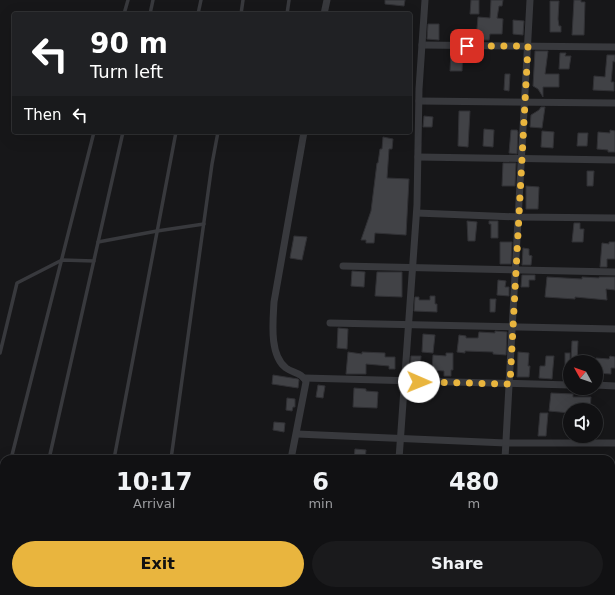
<!DOCTYPE html>
<style>
body{margin:0;font-family:"DejaVu Sans",sans-serif;background:#1a1a1c;color:#f1f3f6;height:100vh;display:flex;flex-direction:column;font-size:15px;white-space:nowrap}
*{box-sizing:border-box;margin:0}
p{font-size:13px;color:#9c9da0}
.icon{flex:none;width:22px;height:22px;fill:none;stroke:currentColor;stroke-width:2;stroke-linecap:round;stroke-linejoin:round}
.map{position:relative;flex:1;overflow:hidden}
.sheet{position:absolute;left:0px;top:455px;width:615px;height:140px;display:flex;flex-direction:column;background:#111113;border-radius:12px 12px 0 0;box-shadow:0 4px 16px #0002,0 0 0 1px #303133}
.sheet>*{flex:none}
.guide{position:absolute;left:12px;top:12px;width:400px;height:122px;border-radius:4px;box-shadow:0 4px 16px #0002,0 0 0 1px #303133;background:#202124;color:#fff;overflow:hidden}
.needle{width:26px;rotate:310deg}
.controls{position:absolute;left:563px;top:355px;display:grid;gap:8px}
.controls a{display:grid;place-items:center;width:40px;height:40px;border-radius:50%;background:#111113;box-shadow:0 4px 16px #0002,0 0 0 1px #303133;font-size:20px}
.pin{position:absolute;display:grid;place-items:center;width:34px;height:34px;color:#fff;margin:-17px;border-radius:8px;box-shadow:0 2px 6px #0006}
.me{position:absolute;width:44px;margin:-22px;rotate:91deg;stroke-linejoin:round;filter:drop-shadow(0 0 3px #0008)}
.turn{display:flex;align-items:center;gap:14px;height:84px;padding:0 12px;font-size:18px}
.turn .icon{width:52px;height:52px;stroke-width:2.5}
.turn b{display:block;font-size:28px;line-height:34px}
.then{display:flex;align-items:center;height:38px;padding:0 12px;background:#0003;gap:8px;font-size:15px}
.eta{display:flex;justify-content:space-evenly;align-items:center;height:68px;text-align:center}
.eta b{font-size:24px;font-weight:800;line-height:28px}
.cta{display:flex;gap:8px;margin-top:auto;padding:8px 12px}
.cta a{flex:1;height:46px;border-radius:24px;background:#e9b53e;color:#111;font-size:16px;font-weight:800;line-height:46px;text-align:center}
.cta a+a{background:#1a1a1c;color:#f1f3f6}
.map>svg:first-child{display:block}
.building{fill:#414246;stroke:#313135}
.lines{fill:none;stroke-linecap:round;stroke-linejoin:round}
.service{stroke:#38393d;stroke-width:3.5}
.minor{stroke:#38393d;stroke-width:7}
.route{stroke:#e9b53e;stroke-width:7;stroke-dasharray:0 12.6}
</style>
<div class="map">
<svg width="615" height="595" viewBox="0 0 615 595">
<rect width="100%" height="100%" fill="#171719"/>
<g class="building">
<path d="M385 0H405L404 6 385 4Z"/>
<path d="M471 0H479V14H470Z"/>
<path d="M491 0H503L502 6H499L497 18 503 19 502 34H490L489 40H476L478 17 490 18Z"/>
<path d="M574 0H581V2H585L584 35H572Z"/>
<path d="M550 1H559L558 19 559 26H561V32H550Z"/>
<path d="M513 20 524 21 523 35 513 34Z"/>
<path d="M428 24H439V40L427 39Z"/>
<path d="M451 51H463L462 71H450Z"/>
<path d="M535 51H548L545 74H559V87H543V97L538 89 533 86Z"/>
<path d="M560 53H566L565 56H571L569 69H559Z"/>
<path d="M607 55H615V62L613 61 611 82H614V91L593 90 594 76 605 77Z"/>
<path d="M505 74H510L509 91 504 90Z"/>
<path d="M541 107H545L542 128 530 127 531 115 539 110Z"/>
<path d="M459 111H470L468 147 458 146Z"/>
<path d="M424 116 433 117 432 127H423Z"/>
<path d="M484 129 494 130 493 147 483 146Z"/>
<path d="M511 130H517L518 132 517 154 509 153Z"/>
<path d="M610 130 615 131V152H608V150L597 149 598 132 610 133Z"/>
<path d="M542 131 554 132 553 148 541 147Z"/>
<path d="M578 133H588L587 146H577Z"/>
<path d="M383 137 393 139 392 149H389L387 178 409 179 406 235 375 233 374 243H366V240H361L371 211 377 163H378L380 149H382Z"/>
<path d="M503 163H516L515 186H502Z"/>
<path d="M587 171H594L593 186H587Z"/>
<path d="M526 186 539 187 538 209H526Z"/>
<path d="M467 221 477 222 475 241H468Z"/>
<path d="M489 221H498V238H491V224H489Z"/>
<path d="M574 223H580V229H584L583 242H572Z"/>
<path d="M294 236 307 237 302 260 290 258Z"/>
<path d="M500 242H512L511 264H500Z"/>
<path d="M609 242H615V259H607V267H600L602 243 609 244Z"/>
<path d="M523 248 529 249V255L532 256 531 265H522Z"/>
<path d="M352 271 365 272 364 287 351 286Z"/>
<path d="M377 272H402V297L375 296Z"/>
<path d="M522 275H535V280H529V287H521Z"/>
<path d="M547 277 582 279V277L599 278V277H615V290L606 289 607 300 575 297V299L545 297Z"/>
<path d="M498 280 506 281 505 287H509V296L497 295Z"/>
<path d="M430 296H435V304H437V312L414 311 415 297H419V300H430Z"/>
<path d="M490 299H496L495 312H490Z"/>
<path d="M338 328 348 329 347 349 337 348Z"/>
<path d="M495 331 507 332 506 355 493 354V352L465 351V353L457 352 459 335 466 336V338H478L479 332 495 333Z"/>
<path d="M423 334 435 335 433 353 422 352Z"/>
<path d="M572 341H578L577 362H571Z"/>
<path d="M348 352 362 354V352L385 353V357H395V369H389V366L366 364V374H346Z"/>
<path d="M518 352 529 353 528 366H530L529 377H517Z"/>
<path d="M446 353H453V370H451V376H444V371L432 370 433 355 446 356Z"/>
<rect x="565" y="353" width="5" height="22"/>
<path d="M411 356H421L420 372 413 371V376H410Z"/>
<path d="M546 356H554L552 379 539 378 540 366H545Z"/>
<path d="M610 356 615 357V368H611V374L596 373V358L609 359Z"/>
<path d="M273 375 298 379 299 380 298 388 272 384Z"/>
<path d="M318 385 325 386 323 398 316 397Z"/>
<path d="M354 388 366 389V391L378 392 377 408 353 407Z"/>
<path d="M551 393 573 394V397H591L590 409H572V410H570V413L549 411Z"/>
<path d="M287 398 295 399V407H293L292 411 286 410Z"/>
<path d="M540 413H548L546 436H538Z"/>
<path d="M274 422 285 423 284 432 273 430Z"/>
<path d="M355 449 366 450 365 459H354Z"/>
</g>
<g class="lines">
<g class="service">
<path d="M124 14 128 0"/>
<path d="M150 14 153 0"/>
<path d="M198 14 201 0"/>
<path d="M241 14 243 0"/>
<path d="M287 14 289 0"/>
<path d="M98 242 157 231 204 224"/>
<path d="M0 353 17 283 62 260 94 261"/>
<path d="M11 459 94 132"/>
<path d="M49 459 123 132"/>
<path d="M114 459 176 132"/>
<path d="M171 459 212 164 218 132"/>
<path d="M2 495 4 488"/>
<path d="M19 595 20 591"/>
<path d="M88 595 89 591"/>
<path d="M152 595 153 591"/>
</g>
<g class="minor">
<path d="M324 14 327 0"/>
<path d="M422 45 615 47"/>
<path d="M419 101 615 103"/>
<path d="M418 157 615 160"/>
<path d="M417 213 519 217 615 218"/>
<path d="M343 266 615 272"/>
<path d="M330 323 615 329"/>
<path d="M304 378 570 385"/>
<path d="M596 385 615 386"/>
<path d="M297 434 506 443H615"/>
<path d="M291 459 306 382C303 373 293 373 286 368 269 355 273 321 274 302L304 132"/>
<path d="M399 459 417 205 419 89 425 0"/>
<path d="M505 459 530 0"/>
<path d="M611 499 615 500"/>
<path d="M611 555H615"/>
<path d="M263 595V591"/>
<path d="M391 595V591"/>
<path d="M496 595V591"/>
</g>
</g>
<g class="lines">
<path class="route" d="M419 382 510 384 528 46H467"/>
</g>
</svg>
<div class="controls">
<a><svg class="needle" viewBox="-14 -14 28 28"><path d="M0-13l5 13h-10z" fill="#e53935"/><path d="M0 13l5-13h-10z" fill="#9c9da0"/></svg></a>
<a><svg class="icon" aria-label="sound" viewBox="0 0 24 24"><path d="M4 9h4l5-4v14l-5-4H4zM17 9q2 3 0 6"/></svg></a>
</div>
<div class="pin" style="left:467px;top:46px;background:#d93025"><svg class="icon" aria-label="arrive" viewBox="0 0 24 24"><path d="M6 21V4h12l-3 4 3 4H6"/></svg></div>
<svg class="me" style="left:419px;top:382px" viewBox="-20 -20 40 40"><circle r="19" fill="#fff"/><path d="M0-13L10 11 0 6-10 11z" fill="#e9b53e"/></svg>
<div class="guide">
<div class="turn"><svg class="icon" aria-label="left" viewBox="0 0 24 24"><path d="M17 20v-9H6M10 6l-5 5 5 5"/></svg><div><b>90 m</b>Turn left</div></div>
<div class="then">Then<svg class="icon" aria-label="left" viewBox="0 0 24 24"><path d="M17 20v-9H6M10 6l-5 5 5 5"/></svg></div>
</div>
<section class="sheet">
<div class="eta">
<div><b>10:17</b><p>Arrival</p></div>
<div><b>6</b><p>min</p></div>
<div><b>480</b><p>m</p></div>
</div>
<div class="cta"><a>Exit</a><a>Share</a></div>
</section>
</div>
